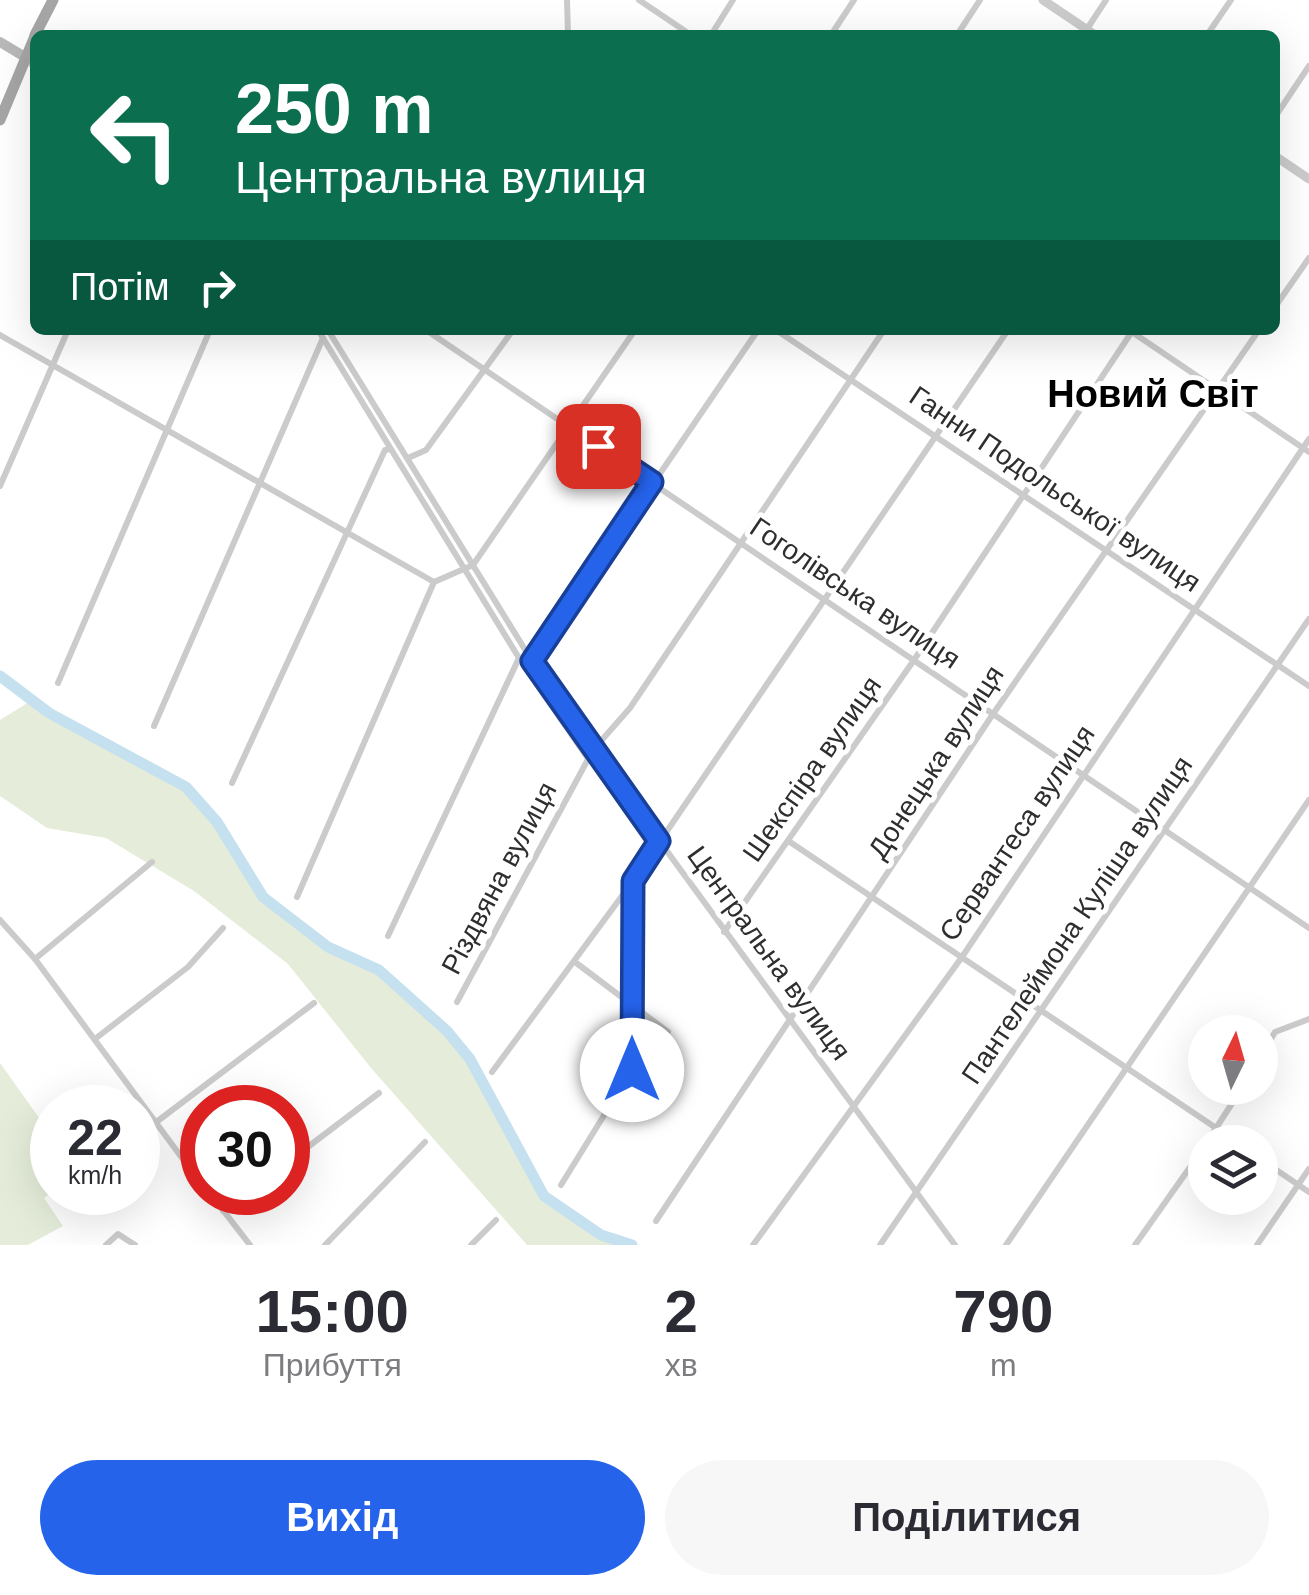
<!DOCTYPE html>
<html lang="uk">
<meta charset="utf-8">
<style>
body{margin:0;font-family:Helvetica,sans-serif;background:#f7f7f7;color:#2b2b33;height:100vh;display:flex;flex-direction:column;font-size:38px;white-space:nowrap}
*{box-sizing:border-box;margin:0}
p{font-size:32px;color:#7c7c81}
.icon{flex:none;width:55px;height:55px;fill:none;stroke:currentColor;stroke-width:2;stroke-linecap:round;stroke-linejoin:round}
.map{position:relative;height:1245px;overflow:hidden}
.details{display:flex;flex-direction:column;background:#fff;flex:1}
.details>*{flex:none}
.hud{position:absolute;left:30px;top:30px;width:1250px;height:305px;border-radius:15px;box-shadow:0 10px 40px #0002;background:#0b6e4f;color:#fff;overflow:hidden}
.needle{width:65px;rotate:5deg}
.controls{position:absolute;left:1188px;top:1015px;display:grid;gap:20px}
.controls a{display:grid;place-items:center;width:90px;height:90px;border-radius:50%;background:#fff;box-shadow:0 10px 40px #0002;font-size:50px}
.speed{position:absolute;left:30px;top:1085px;display:flex;gap:20px;font-size:50px;font-weight:700;text-align:center}
.speed>*{display:grid;place-content:center;width:130px;height:130px;border-radius:50%;background:#fff;box-shadow:0 10px 40px #0002;line-height:1}
.speed small{font-size:25px;font-weight:400}
.speed .limit{border:15px solid #d22;background:#fff;color:#111}
.pin{position:absolute;display:grid;place-items:center;width:85px;height:85px;color:#fff;margin:-42px;border-radius:20px;box-shadow:0 5px 15px #0006}
.me{position:absolute;width:110px;margin:-55px;rotate:0deg;stroke-linejoin:round;filter:drop-shadow(0 0 8px #0008)}
.turn{display:flex;align-items:center;gap:35px;height:210px;padding:0 40px;font-size:45px}
.turn .icon{width:130px;height:130px;stroke-width:2.5}
.turn b{display:block;font-size:70px;line-height:85px}
.then{display:flex;align-items:center;height:95px;padding:0 40px;background:#0003;gap:20px;font-size:38px}
.eta{display:flex;justify-content:space-evenly;align-items:center;height:170px;text-align:center}
.eta b{font-size:60px;font-weight:700;line-height:70px}
.button{display:flex;gap:20px;margin-top:auto;padding:20px 40px}
.button a{flex:1;height:115px;border-radius:60px;background:#2563eb;color:#fff;font-size:40px;font-weight:700;line-height:115px;text-align:center}
.button a+a{background:#f7f7f7;color:#2b2b33}
.map>svg:first-child{display:block}
.green{fill:#e5edda}
.lines{fill:none;stroke-linecap:round;stroke-linejoin:round}
.river{stroke:#c5e0ef;stroke-width:11}
.minor{stroke:#cbcbcb;stroke-width:6}
.tertiary{stroke:#cbcbcb;stroke-width:9}
.secondary{stroke:#b8b8b8;stroke-width:10}
.primary{stroke:#a6a6a6;stroke-width:11}
.route-casing{stroke:#184099;stroke-width:25}
.route{stroke:#2563eb;stroke-width:18}
.labels{text-anchor:middle;dominant-baseline:central;stroke-width:10;stroke-linejoin:round;paint-order:stroke}
.street-label{font-size:28px;fill:#2e2e2e;stroke:#fff}
.district-label{font-size:38px;font-weight:bold;fill:#000;stroke:#fff}
</style>
<div class="map">
<svg width="1309" height="1245" viewBox="0 0 1309 1245">
<rect width="100%" height="100%" fill="#fff"/>
<g class="green">
<path d="M34 699 49 713C107 740 171 768 214 818 234 842 244 880 268 900 327 950 399 975 450 1034 523 1119 505 1205 632 1245H527L371 1068 288 964 194 891 106 838 47 828 0 796V720Z"/>
<path d="M0 1063 52 1136V1192L44 1198 63 1226 28 1245H0Z"/>
</g>
<g class="lines">
<path class="river" d="M0 676 49 713 186 787 217 822 263 897 328 947 379 970 447 1031 470 1059 544 1196 601 1235 632 1245"/>
<g class="minor">
<path d="M567 0 568 35"/>
<path d="M639 0 691 35"/>
<path d="M711 35 733 0"/>
<path d="M831 35 854 0"/>
<path d="M957 35 980 0"/>
<path d="M1083 35 1106 0"/>
<path d="M1207 35 1231 0"/>
<path d="M26 57 35 69"/>
<path d="M1275 117 1309 66"/>
<path d="M1275 307 1309 258"/>
<path d="M318 330 519 658 589 760"/>
<path d="M328 330 532 661 593 750 955 1245"/>
<path d="M426 330 1309 928"/>
<path d="M776 330 1309 686"/>
<path d="M1132 332 1309 452"/>
<path d="M0 335 434 582"/>
<path d="M408 458 426 450 513 330"/>
<path d="M0 486 68 330"/>
<path d="M473 565 635 330"/>
<path d="M532 661 758 330"/>
<path d="M58 683 210 330"/>
<path d="M154 726 323 338"/>
<path d="M232 783 385 450 390 449"/>
<path d="M790 842 1237 1142"/>
<path d="M297 897 434 582 473 565"/>
<path d="M0 920 35 959 202 1185"/>
<path d="M724 932 914 660 1133 330"/>
<path d="M388 936 519 658"/>
<path d="M35 959 152 862"/>
<path d="M575 962 668 1032"/>
<path d="M457 1002 593 750 630 708 884 330"/>
<path d="M95 1039 188 967 223 928"/>
<path d="M1260 1057 1275 1032 1309 1019"/>
<path d="M492 1072 633 881 1008 330"/>
<path d="M155 1123 314 1003"/>
<path d="M1207 1142 1242 1088"/>
<path d="M1260 1159 1309 1192"/>
<path d="M288 1162 379 1093"/>
<path d="M561 1185 632 1070 633 881"/>
<path d="M209 1192 250 1245"/>
<path d="M223 1211 247 1192"/>
<path d="M656 1221 993 714 1259 330"/>
<path d="M106 1245 118 1234 135 1245"/>
<path d="M325 1245 425 1142"/>
<path d="M471 1245 496 1220"/>
<path d="M753 1245 962 957 1309 439"/>
<path d="M880 1245 1309 619"/>
<path d="M1006 1245 1309 800"/>
<path d="M1135 1245 1205 1146"/>
<path d="M1257 1245 1309 1169"/>
</g>
<g class="tertiary">
<path d="M1043 0 1095 35"/>
<path d="M1275 156 1309 179"/>
</g>
<path class="secondary" d="M0 42 25 57"/>
<g class="primary">
<path d="M35 35 53 0"/>
<path d="M0 120 35 36"/>
</g>
</g>
<g class="lines">
<defs>
<path id="route" d="M598 446 652 482 532 661 659 841 633 881 632 1070"/>
</defs>
<use href="#route" class="route-casing"/>
<use href="#route" class="route"/>
</g>
<g class="labels">
<g class="street-label">
<text transform="translate(1055 489) rotate(34)">Ганни Подольської вулиця</text>
<text transform="translate(855 593) rotate(34)">Гоголівська вулиця</text>
<text transform="translate(936 762) rotate(-57)">Донецька вулиця</text>
<text transform="translate(812 769) rotate(-55)">Шекспіра вулиця</text>
<text transform="translate(1017 833) rotate(-56)">Сервантеса вулиця</text>
<text transform="translate(499 878) rotate(-62)">Різдвяна вулиця</text>
<text transform="translate(1077 920) rotate(-56)">Пантелеймона Куліша вулиця</text>
<text transform="translate(769 953) rotate(54)">Центральна вулиця</text>
</g>
<g class="district-label">
<text x="1153" y="394">Новий Світ</text>
</g>
</g>
</svg>
<div class="controls">
<a><svg class="needle" viewBox="-14 -14 28 28"><path d="M0-13l5 13h-10z" fill="#e53935"/><path d="M0 13l5-13h-10z" fill="#7c7c81"/></svg></a>
<a><svg class="icon" aria-label="layers" viewBox="0 0 24 24"><path d="M12 4l9 5-9 5-9-5zM3 14l9 5 9-5"/></svg></a>
</div>
<div class="speed"><div>22<small>km/h</small></div><div class="limit">30</div></div>
<div class="pin" style="left:598px;top:446px;background:#d93025"><svg class="icon" aria-label="arrive" viewBox="0 0 24 24"><path d="M6 21V4h12l-3 4 3 4H6"/></svg></div>
<svg class="me" style="left:632px;top:1070px" viewBox="-20 -20 40 40"><circle r="19" fill="#fff"/><path d="M0-13L10 11 0 6-10 11z" fill="#2563eb"/></svg>
<div class="hud">
<div class="turn"><svg class="icon" aria-label="left" viewBox="0 0 24 24"><path d="M17 20v-9H6M10 6l-5 5 5 5"/></svg><div><b>250 m</b>Центральна вулиця</div></div>
<div class="then">Потім<svg class="icon" aria-label="right" viewBox="0 0 24 24"><path d="M7 20v-9h11M14 6l5 5-5 5"/></svg></div>
</div>
</div>
<section class="details">
<div class="eta">
<div><b>15:00</b><p>Прибуття</p></div>
<div><b>2</b><p>хв</p></div>
<div><b>790</b><p>m</p></div>
</div>
<div class="button"><a>Вихід</a><a>Поділитися</a></div>
</section>
